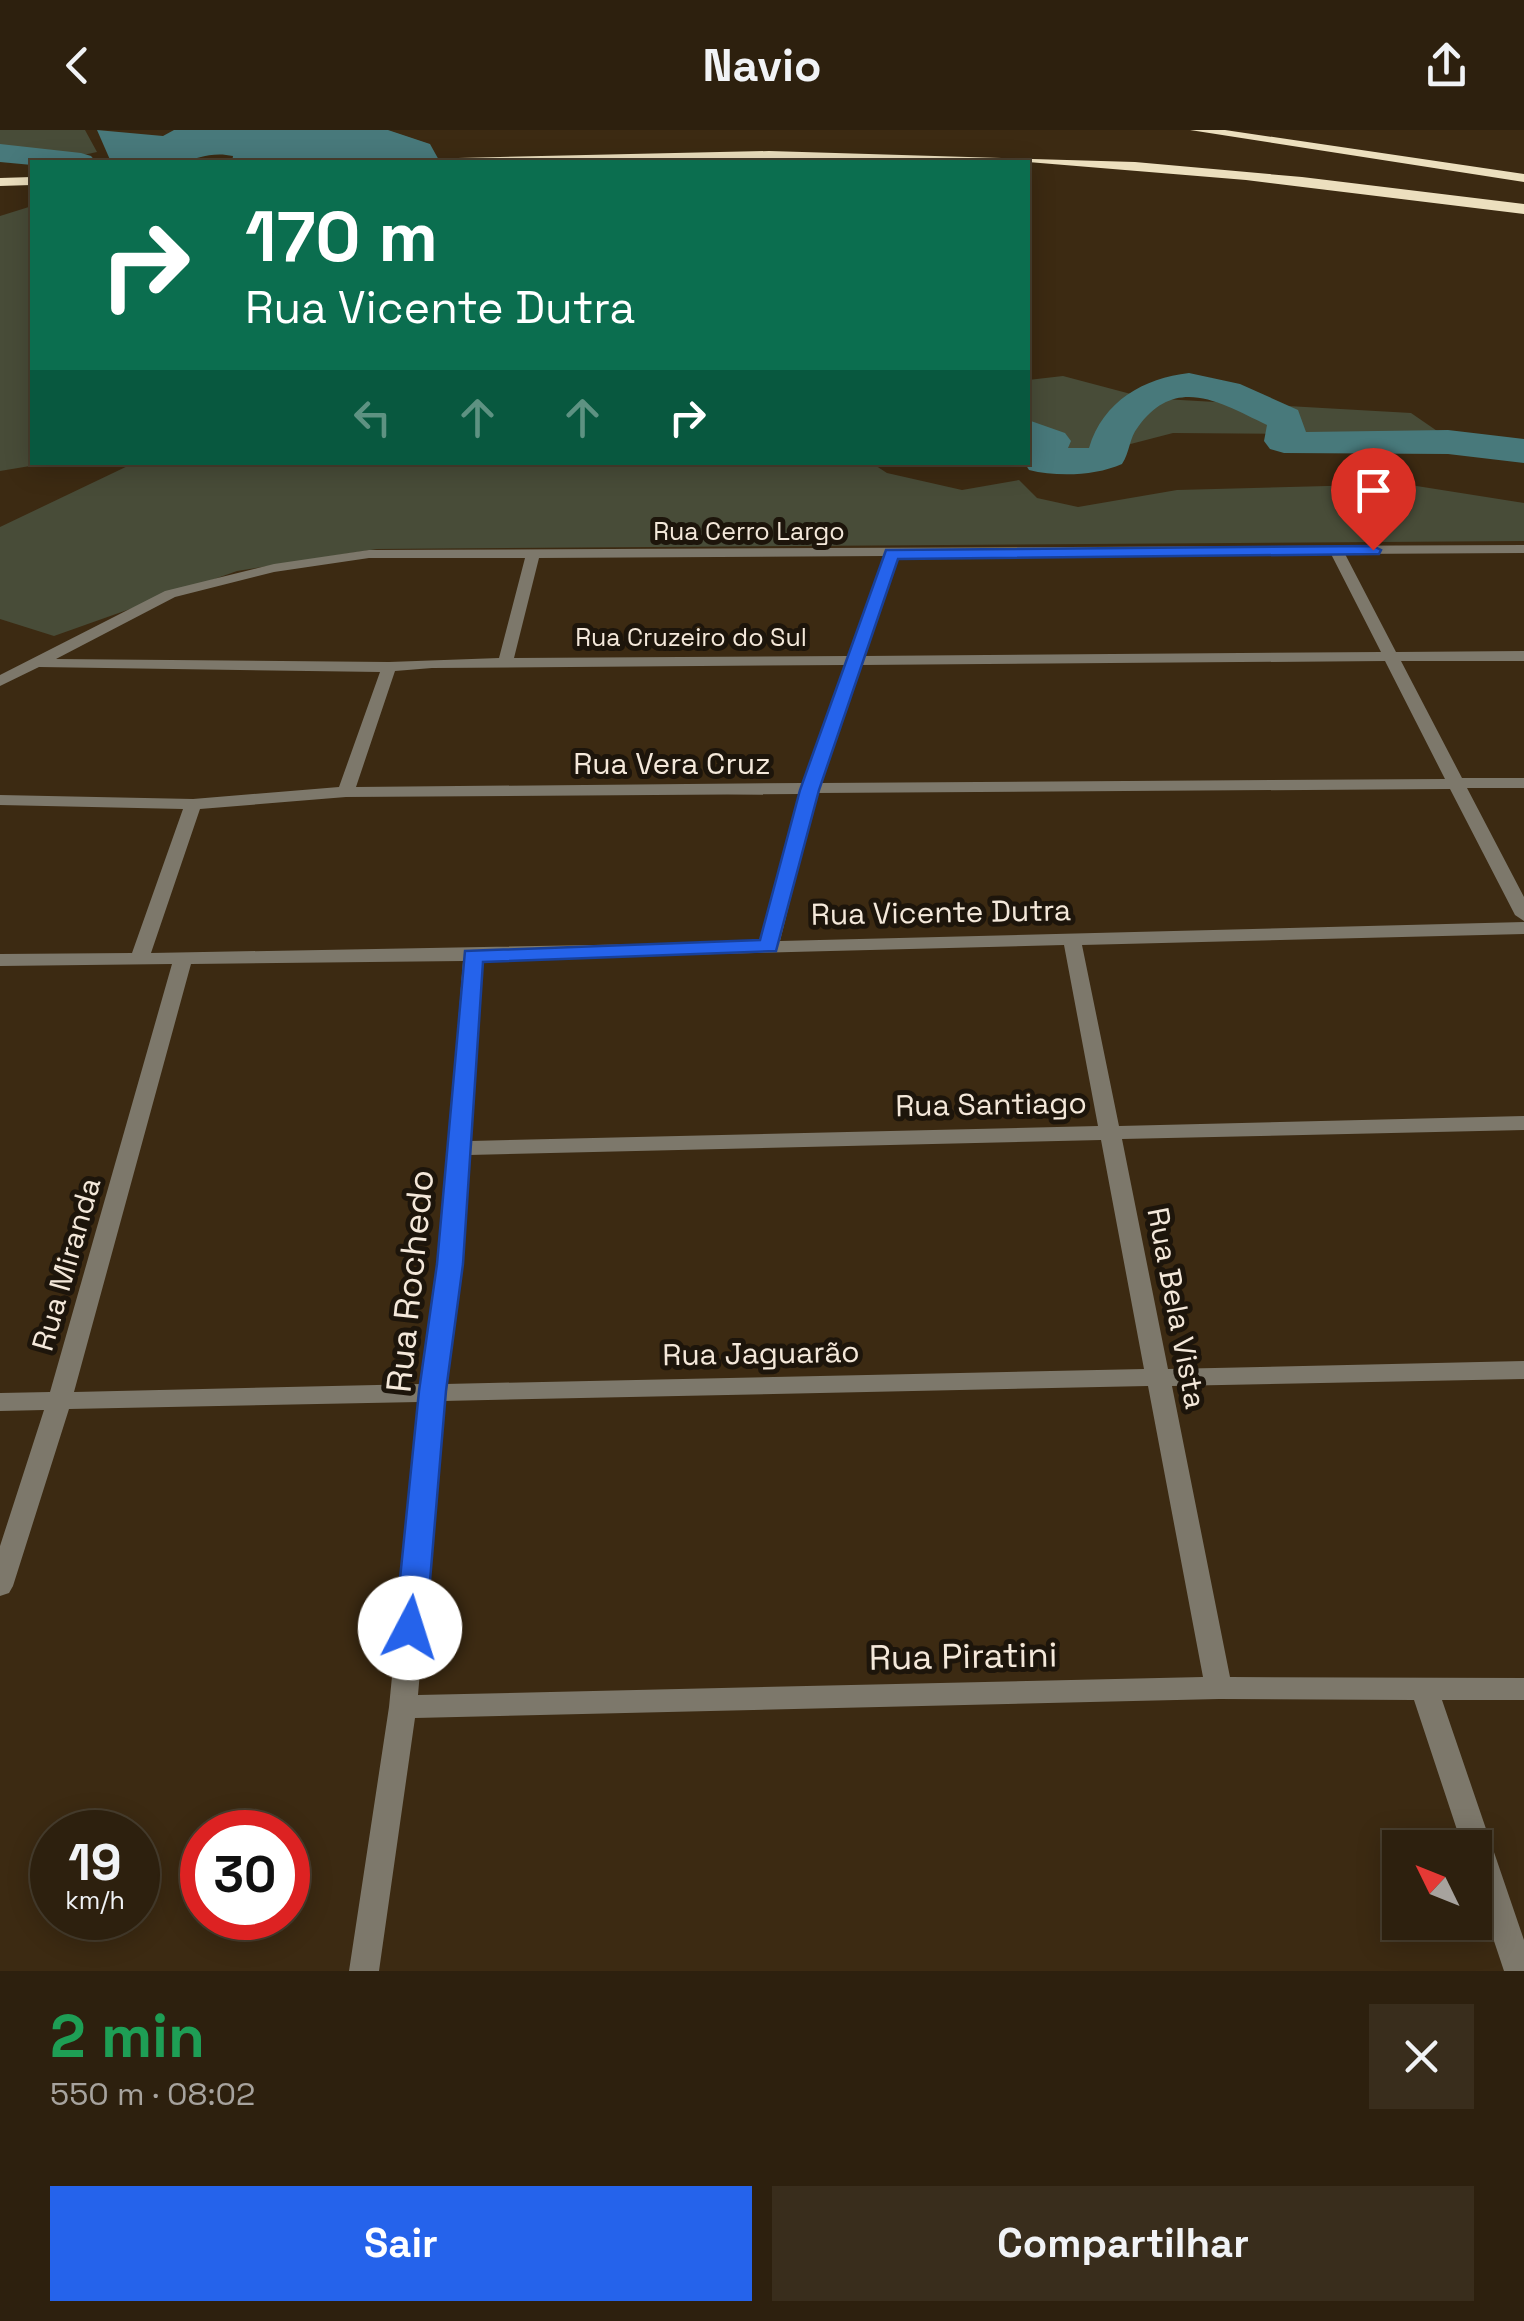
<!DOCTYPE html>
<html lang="pt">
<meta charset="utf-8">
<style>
body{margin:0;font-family:"Space Grotesk",sans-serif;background:#392d1c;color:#f1f3f6;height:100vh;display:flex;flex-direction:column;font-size:38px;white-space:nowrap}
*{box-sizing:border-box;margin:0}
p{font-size:32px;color:#a7a39e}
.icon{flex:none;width:55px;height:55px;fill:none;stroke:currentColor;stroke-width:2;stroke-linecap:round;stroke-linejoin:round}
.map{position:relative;height:1841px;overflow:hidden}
.side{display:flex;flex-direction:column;background:#2d200e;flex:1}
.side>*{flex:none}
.hud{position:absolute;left:30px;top:30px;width:1000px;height:305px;border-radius:0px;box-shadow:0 5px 25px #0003,0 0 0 2px #483e2e;background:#0b6e4f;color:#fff;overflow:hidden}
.needle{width:65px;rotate:313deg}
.tools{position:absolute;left:1382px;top:1700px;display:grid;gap:20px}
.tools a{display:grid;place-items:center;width:110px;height:110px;border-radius:0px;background:#2d200e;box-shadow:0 5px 25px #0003,0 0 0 2px #483e2e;font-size:50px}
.speed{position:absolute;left:30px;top:1680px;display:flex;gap:20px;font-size:50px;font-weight:700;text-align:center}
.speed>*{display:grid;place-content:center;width:130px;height:130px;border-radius:50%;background:#2d200e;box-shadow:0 5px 25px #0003,0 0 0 2px #483e2e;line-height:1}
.speed small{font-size:25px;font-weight:400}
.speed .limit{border:15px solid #d22;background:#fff;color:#111}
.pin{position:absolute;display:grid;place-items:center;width:85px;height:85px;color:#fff;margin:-102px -42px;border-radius:50% 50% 50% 0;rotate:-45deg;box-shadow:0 0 10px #0007}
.pin .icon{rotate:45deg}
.me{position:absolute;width:110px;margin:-55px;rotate:5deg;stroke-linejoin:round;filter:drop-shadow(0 0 8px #0008)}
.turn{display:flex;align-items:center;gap:35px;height:210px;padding:0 50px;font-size:45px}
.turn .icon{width:130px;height:130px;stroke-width:2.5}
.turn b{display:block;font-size:70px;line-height:85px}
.lanes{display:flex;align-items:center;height:95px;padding:0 50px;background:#0003;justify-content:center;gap:50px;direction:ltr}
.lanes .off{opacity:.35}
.round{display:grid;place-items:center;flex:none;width:105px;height:105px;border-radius:0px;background:#392d1c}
.headline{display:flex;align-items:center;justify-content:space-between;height:170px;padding:0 50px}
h1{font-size:60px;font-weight:700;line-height:75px;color:#1e9e55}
.primary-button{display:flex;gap:20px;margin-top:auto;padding:20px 50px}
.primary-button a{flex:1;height:115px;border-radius:0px;background:#2563eb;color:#fff;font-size:40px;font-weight:700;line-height:115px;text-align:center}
.primary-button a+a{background:#392d1c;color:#f1f3f6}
header{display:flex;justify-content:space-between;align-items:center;height:130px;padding:0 50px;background:#2d200e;font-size:45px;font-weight:700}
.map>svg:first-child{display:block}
.green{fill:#484c38}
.water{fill:#48797b}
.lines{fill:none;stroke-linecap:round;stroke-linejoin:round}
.river{fill:#48797b;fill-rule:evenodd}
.street{fill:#7d786b;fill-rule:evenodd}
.highway{fill:#ecdfbe;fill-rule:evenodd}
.route{fill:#2563eb;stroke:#184099;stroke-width:2.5}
.labels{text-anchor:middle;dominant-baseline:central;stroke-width:10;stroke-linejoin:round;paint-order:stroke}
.far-street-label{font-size:25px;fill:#f4e8da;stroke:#1d150b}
.street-label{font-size:30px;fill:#f4e8da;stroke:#1d150b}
.near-street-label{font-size:35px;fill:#f4e8da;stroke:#1d150b}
</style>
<header><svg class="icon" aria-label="back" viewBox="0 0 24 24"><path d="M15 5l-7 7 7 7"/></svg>Navio<svg class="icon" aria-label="share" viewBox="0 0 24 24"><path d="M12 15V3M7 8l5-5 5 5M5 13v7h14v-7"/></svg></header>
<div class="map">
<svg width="1524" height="1841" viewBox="0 0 1524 1841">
<rect width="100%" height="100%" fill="#3c2a12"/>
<g class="green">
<path d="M0 0H85L97 22C65 30 33 24 0 26Z"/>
<path d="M32 76V332L48 333 0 341V86Z"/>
<path d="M1063 246 1146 268 1411 283 1443 305 1173 303 1092 324 1028 316V250Z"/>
<path d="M870 332 887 343 962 360 1019 350 1037 368 1078 377 1177 360 1404 354 1524 373V411L377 419 237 441 54 506 0 489V397L134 333Z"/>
</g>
<path class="water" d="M97 0 163 6 174 0H388L430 14 440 32H232L233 26C212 21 198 29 177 32 157 36 132 33 111 32Z"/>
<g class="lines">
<g class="river">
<path d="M0 14 81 23 91 26 96 32 32 35 0 32Z"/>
<path d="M1189 243 1240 254 1298 280 1306 302 1448 300 1524 309V333L1448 324 1284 323 1270 319 1264 311 1267 295C1221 273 1176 244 1138 297 1129 308 1130 322 1122 334 1095 346 1057 347 1029 340L1024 332H1028V290L1065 303 1071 311 1068 318H1089C1103 271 1144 248 1189 243Z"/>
</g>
<path class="street" d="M1524 415V423L1345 424 1396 522 1524 521V531H1401L1462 648H1524V658H1467L1524 767V791L1515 785 1450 659 817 663 780 811 1524 792V804L1082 815 1119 996 1524 986V1000L1122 1009 1168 1239 1524 1231V1249L1172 1256 1230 1547 1524 1548V1570H1442L1524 1810V1841H1504L1475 1754V1718H1463L1414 1570 1219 1569 415 1588 379 1841H349L389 1577 419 1272 69 1279 13 1456 9 1463 0 1466V1416L44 1280 0 1281V1263L50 1262 172 834 0 836V824L132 823 183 679 0 675V665L193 669 339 657 380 542 39 537 0 556V545L165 461 274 434 369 420ZM1331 424 1381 522 864 526 898 426ZM884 426 849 526 514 528 539 428ZM369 428H525L499 528 389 532 56 529 175 467 274 442ZM1385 531 1445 649 820 653 861 535ZM845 535 803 653 356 657 395 541 432 538ZM800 664 761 812 151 823 200 679 346 667ZM1064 815 1098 996 470 1011 482 830ZM463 831 439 1134 421 1254 74 1262 191 834ZM1101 1010 1144 1239 445 1254 461 1134 469 1025ZM1148 1256 1203 1547 418 1565 443 1271Z"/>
<g class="highway">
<path d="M1190 0H1225L1524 44V52Z"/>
<path d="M769 21 1135 32 1302 47 1524 74V84L1246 50 1028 32H451L458 28Z"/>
<path d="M32 47V55L0 56V48Z"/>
</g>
</g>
<path class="route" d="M1373 416 1381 420 1379 424 898 429 819 660 776 821 483 832 463 1134 446 1261 426 1498 421 1507 410 1510 400 1507 395 1498 419 1261 437 1134 465 821 760 810 800 660 886 420Z"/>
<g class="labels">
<g class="far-street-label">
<text x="749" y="401">Rua Cerro Largo</text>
<text x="691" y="507">Rua Cruzeiro do Sul</text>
</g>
<g class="street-label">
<text x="672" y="633">Rua Vera Cruz</text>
<text transform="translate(941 782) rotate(-1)">Rua Vicente Dutra</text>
<text transform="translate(991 974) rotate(-1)">Rua Santiago</text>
<text transform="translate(66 1134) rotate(-74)">Rua Miranda</text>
<text transform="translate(1177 1178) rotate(79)">Rua Bela Vista</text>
<text transform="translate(761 1223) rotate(-1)">Rua Jaguarão</text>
</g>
<g class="near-street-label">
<text transform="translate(410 1151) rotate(-84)">Rua Rochedo</text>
<text transform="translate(963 1526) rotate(-1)">Rua Piratini</text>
</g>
</g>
</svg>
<div class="tools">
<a><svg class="needle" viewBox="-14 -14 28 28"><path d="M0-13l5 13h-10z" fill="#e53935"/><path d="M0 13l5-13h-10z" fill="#a7a39e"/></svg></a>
</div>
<div class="speed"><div>19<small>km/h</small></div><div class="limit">30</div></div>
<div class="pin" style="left:1373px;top:420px;background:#d93025"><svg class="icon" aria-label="arrive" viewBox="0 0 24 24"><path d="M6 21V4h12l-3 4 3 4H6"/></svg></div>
<svg class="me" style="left:410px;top:1498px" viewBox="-20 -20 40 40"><circle r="19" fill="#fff"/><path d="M0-13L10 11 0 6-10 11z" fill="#2563eb"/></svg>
<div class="hud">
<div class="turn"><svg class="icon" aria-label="right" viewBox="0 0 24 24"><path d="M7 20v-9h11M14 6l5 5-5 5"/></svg><div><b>170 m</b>Rua Vicente Dutra</div></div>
<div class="lanes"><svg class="icon off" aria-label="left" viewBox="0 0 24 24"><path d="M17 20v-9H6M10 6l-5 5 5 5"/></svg><svg class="icon off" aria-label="ahead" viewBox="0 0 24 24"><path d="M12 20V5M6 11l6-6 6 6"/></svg><svg class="icon off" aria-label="ahead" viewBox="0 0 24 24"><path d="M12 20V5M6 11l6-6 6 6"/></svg><svg class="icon" aria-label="right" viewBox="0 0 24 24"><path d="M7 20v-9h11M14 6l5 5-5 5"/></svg></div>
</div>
</div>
<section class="side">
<div class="headline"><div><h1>2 min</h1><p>550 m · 08:02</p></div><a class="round"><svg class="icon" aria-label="close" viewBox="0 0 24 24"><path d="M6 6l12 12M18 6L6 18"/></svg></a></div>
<div class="primary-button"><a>Sair</a><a>Compartilhar</a></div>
</section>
